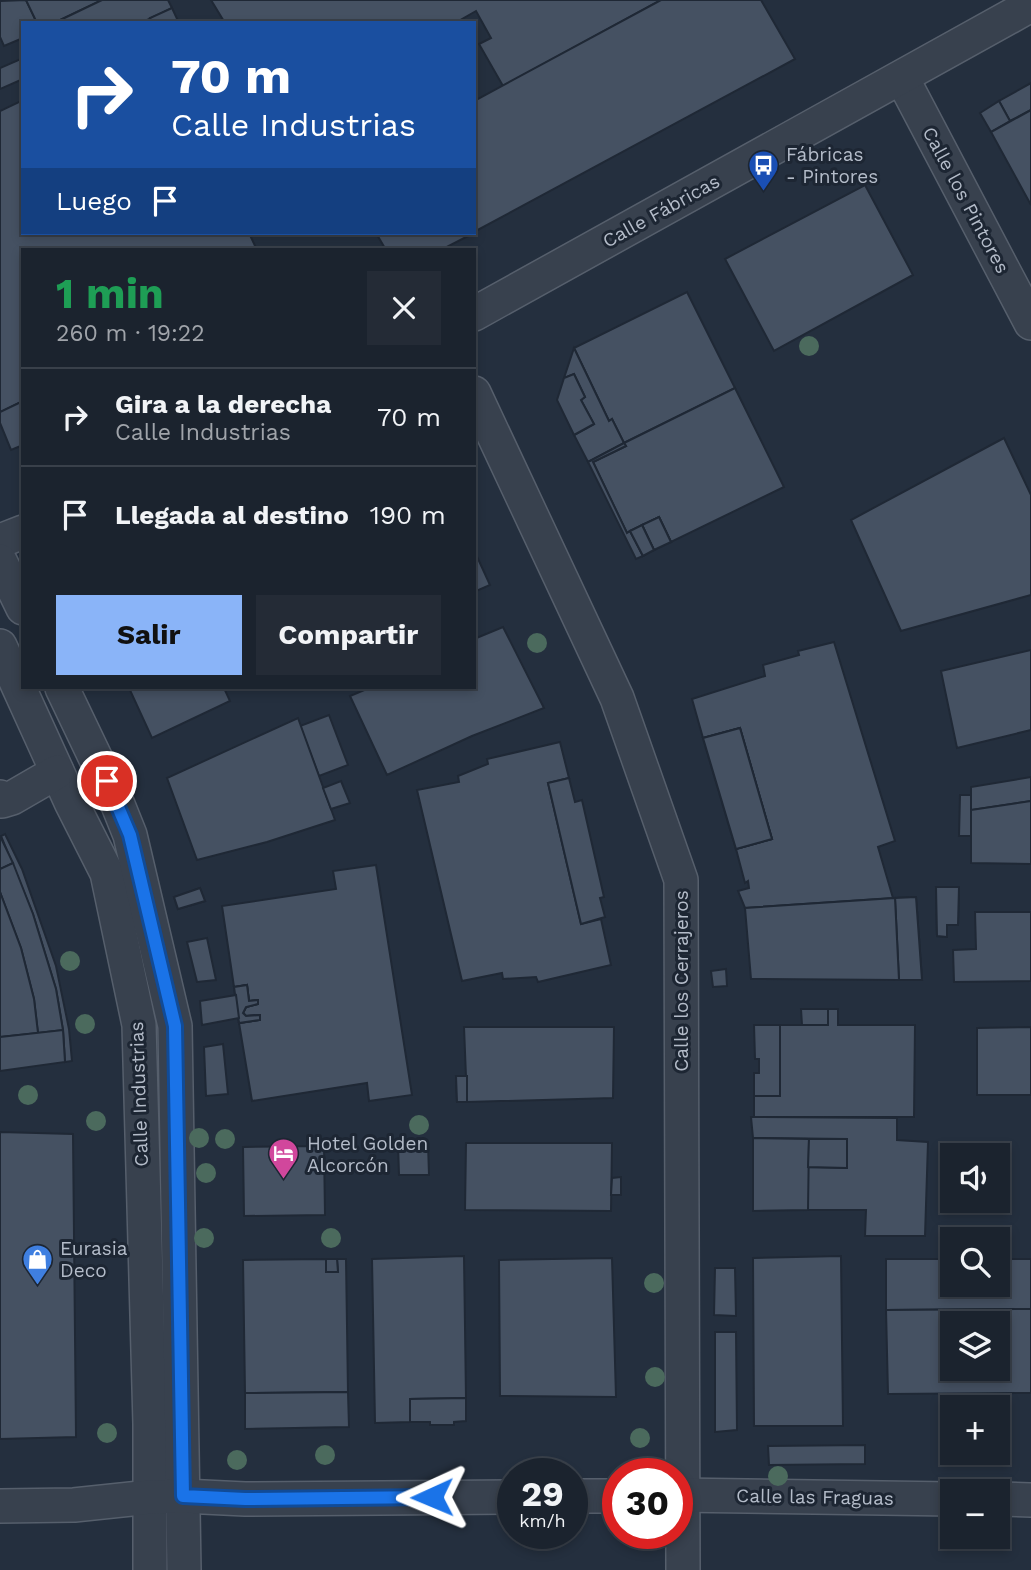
<!DOCTYPE html>
<html lang="es">
<meta charset="utf-8">
<style>
body{margin:0;font-family:"Work Sans",sans-serif;background:#242b36;color:#f1f3f6;height:100vh;display:flex;flex-direction:column;font-size:26px;white-space:nowrap}
*{box-sizing:border-box;margin:0}
p{font-size:23px;color:#a0a4aa}
.icon{flex:none;width:38px;height:38px;fill:none;stroke:currentColor;stroke-width:2;stroke-linecap:round;stroke-linejoin:round}
.map{position:relative;flex:1;overflow:hidden}
.panel{position:absolute;left:21px;top:248px;width:455px;height:441px;display:flex;flex-direction:column;background:#1b232e;border-radius:0px;box-shadow:0 4px 10px #0003,0 0 0 2px #39404a}
.panel>*{flex:none}
.banner{position:absolute;left:21px;top:21px;width:455px;height:214px;border-radius:0px;box-shadow:0 4px 10px #0003,0 0 0 2px #39404a;background:#1a4fa0;color:#fff;overflow:hidden}
.fabs{position:absolute;left:940px;top:1143px;display:grid;gap:14px}
.fabs a{display:grid;place-items:center;width:70px;height:70px;border-radius:0px;background:#1b232e;box-shadow:0 4px 10px #0003,0 0 0 2px #39404a;font-size:35px}
.speed{position:absolute;left:497px;top:1458px;display:flex;gap:14px;font-size:35px;font-weight:700;text-align:center}
.speed>*{display:grid;place-content:center;width:91px;height:91px;border-radius:50%;background:#1b232e;box-shadow:0 4px 10px #0003,0 0 0 2px #39404a;line-height:1}
.speed small{font-size:18px;font-weight:400}
.speed .limit{border:10px solid #d22;background:#fff;color:#111}
.pin{position:absolute;display:grid;place-items:center;width:60px;height:60px;color:#fff;margin:-30px;border:4px solid #fff;border-radius:50%;box-shadow:0 2px 7px #0007}
.me{position:absolute;width:77px;margin:-38px;rotate:269deg;stroke-linejoin:round;filter:drop-shadow(0 0 5px #0008)}
.turn{display:flex;align-items:center;gap:24px;height:147px;padding:0 35px;font-size:32px}
.turn .icon{width:91px;height:91px;stroke-width:2.5}
.turn b{display:block;font-size:49px;line-height:60px}
.then{display:flex;align-items:center;height:66px;padding:0 35px;background:#0003;gap:14px;font-size:26px}
.round{display:grid;place-items:center;flex:none;width:74px;height:74px;border-radius:0px;background:#242b36}
.headline{display:flex;align-items:center;justify-content:space-between;height:119px;padding:0 35px}
h1{font-size:42px;font-weight:700;line-height:52px;color:#1e9e55}
.action{display:flex;gap:14px;margin-top:auto;padding:14px 35px}
.action a{flex:1;height:80px;border-radius:0px;background:#8ab4f8;color:#111;font-size:28px;font-weight:700;line-height:80px;text-align:center}
.action a+a{background:#242b36;color:#f1f3f6}
ul{padding:0;list-style:none}
li{display:flex;align-items:center;gap:21px;height:98px;padding:0 35px;border-top:2px solid #39404a}
li div{flex:1}
li b{display:block;font-size:26px}
li em{font-style:normal}
.map>svg:first-child{display:block}
.building{fill:#455162;stroke:#1f2835;stroke-width:2;fill-rule:evenodd}
.lines{fill:none;stroke-linecap:round;stroke-linejoin:round}
.minor-casing{stroke:#565f6c;stroke-width:36}
.minor{stroke:#38414e;stroke-width:33}
.tree{fill:#4b6a5d}
.route-casing{stroke:#114b97;stroke-width:18}
.route{stroke:#1a73e8;stroke-width:12}
.labels{text-anchor:middle;dominant-baseline:central;stroke-width:6;stroke-linejoin:round;paint-order:stroke}
.poi-label{font-size:19px;fill:#b4bcc9;stroke:#1d2633;text-anchor:start}
.street-label{font-size:19px;fill:#b4bcc9;stroke:#1d2633}
</style>
<div class="map">
<svg width="1031" height="1570" viewBox="0 0 1031 1570">
<rect width="100%" height="100%" fill="#242f3e"/>
<g class="building">
<path d="M26 0 37 23H23V38L4 46 0 37V1Z"/>
<path d="M26 0H102L54 23H37Z"/>
<path d="M102 0H168L172 8 141 23H54Z"/>
<path d="M211 0H661L503 86 479 44 491 38 476 11 455 23H225Z"/>
<path d="M661 0H761L795 59 474 232V101Z"/>
<path d="M172 8 179 23H152L150 18Z"/>
<path d="M23 58V79L0 89V68Z"/>
<path d="M1031 83V110L1010 121 999 101Z"/>
<path d="M23 100V233H249L257 250H23V401L0 412V111Z"/>
<path d="M999 101 1010 121 991 132 980 113Z"/>
<path d="M1031 110V205L991 132Z"/>
<path d="M865 185 913 275 774 351 725 259Z"/>
<path d="M376 233H474L441 250H386Z"/>
<path d="M687 292 735 388 624 443 612 419 609 421 574 348Z"/>
<path d="M574 348 609 421 612 419 624 443 588 462 574 435 594 424 581 400 585 397 574 374 564 378Z"/>
<path d="M574 374 585 397 581 400 594 424 574 435 557 400 564 378Z"/>
<path d="M735 388 784 487 671 542 659 517 627 533 593 462 626 446 624 443Z"/>
<path d="M23 401V445L11 450 0 423V412Z"/>
<path d="M1004 438 1031 495V595L901 631 851 520Z"/>
<path d="M624 443 626 446 593 462 627 533 630 531 643 556 636 559 588 462Z"/>
<path d="M659 517 671 542 654 550 642 525Z"/>
<path d="M659 517 671 542 654 550 642 525Z"/>
<path d="M642 525 654 550 643 556 630 531Z"/>
<path d="M642 525 654 550 643 556 630 531Z"/>
<path d="M474 550 490 585 474 592Z"/>
<path d="M503 627 544 708 472 736 387 775 350 696 369 688H474V639Z"/>
<path d="M834 642 895 841 878 847 893 898 745 908 738 891 749 888 748 881 745 883 736 849 772 839 740 728 703 738 692 699 765 676 763 665 799 655 798 651Z"/>
<path d="M1031 650V730L957 748 941 671Z"/>
<path d="M129 688H224L230 701 152 738Z"/>
<path d="M329 715 348 765 319 776 300 726Z"/>
<path d="M298 718 335 820 267 842 197 860 167 778Z"/>
<path d="M740 728 772 839 736 849 703 738Z"/>
<path d="M740 728 772 839 736 849 703 738Z"/>
<path d="M560 742 569 778 548 783 581 924 601 919 611 965 538 982 536 977 503 979 502 973 462 981 417 790 459 782 458 776 488 764 487 759Z"/>
<path d="M1031 777V801L971 810V787Z"/>
<path d="M569 778 575 802 582 800 604 897 600 898 605 917 581 924 548 783Z"/>
<path d="M341 781 350 803 331 809 323 788Z"/>
<path d="M960 795H971V836H959Z"/>
<path d="M1031 801V864L971 863V810Z"/>
<path d="M5 834 22 869 56 966 69 1029 72 1061 65 1062 63 1030 56 989 33 914 1 836Z"/>
<path d="M0 836 13 863 0 869Z"/>
<path d="M13 863 33 914 56 989 63 1030 38 1033 34 999 21 948 0 892V869Z"/>
<path d="M376 865 412 1095 369 1101 367 1083 252 1101 239 1023 260 1020V1015L246 1016 243 1013 246 1007 258 1004V1000L249 1001 247 985 234 987 222 906 336 889 333 871Z"/>
<path d="M936 887H959L958 925H947V937L937 936Z"/>
<path d="M936 887H959L958 925H947V937L937 936Z"/>
<path d="M200 888 205 901 178 909 174 897Z"/>
<path d="M200 888 205 901 178 909 174 897Z"/>
<path d="M0 892 21 948 34 999 38 1033 0 1037Z"/>
<path d="M916 897 922 980H899L895 898Z"/>
<path d="M916 897 922 980H899L895 898Z"/>
<path d="M895 898 899 980 751 979 745 908Z"/>
<path d="M975 912H1031V981L954 982 953 950 976 949Z"/>
<path d="M207 938 216 980 197 982 187 942Z"/>
<path d="M726 969 727 986 713 987 711 971Z"/>
<path d="M247 985 249 1001 258 1000V1004L246 1007 243 1013 246 1016 260 1015V1020L239 1023 234 987Z"/>
<path d="M247 985 249 1001 258 1000V1004L246 1007 243 1013 246 1016 260 1015V1020L239 1023 234 987Z"/>
<path d="M236 995 239 1018 202 1025 200 1001Z"/>
<path d="M801 1009H828V1025H802Z"/>
<path d="M828 1009H838V1025H915L914 1117H754V1096H780V1025H828Z"/>
<path d="M754 1025H780V1096H754V1073H759V1059H755Z"/>
<path d="M464 1027H614L613 1098 467 1102Z"/>
<path d="M1031 1027V1095H977V1028Z"/>
<path d="M63 1030 65 1062 0 1071V1037Z"/>
<path d="M223 1044 228 1094 206 1096 204 1047Z"/>
<path d="M456 1076H467V1102H457Z"/>
<path d="M456 1076H467V1102H457Z"/>
<path d="M751 1117 897 1118V1140L928 1142 925 1236H865L866 1210H808V1167L847 1168V1139L753 1138Z"/>
<path d="M0 1132 73 1134 76 1437 0 1439Z"/>
<path d="M753 1138 809 1139 808 1210 753 1211Z"/>
<path d="M809 1139H847V1168L808 1167Z"/>
<path d="M428 1143 429 1175H399L398 1144Z"/>
<path d="M466 1143H612L611 1211 465 1210Z"/>
<path d="M324 1146 325 1215 244 1216 243 1147Z"/>
<path d="M621 1177V1195H611L612 1178Z"/>
<path d="M464 1256 466 1398 410 1399V1422L375 1423 372 1259Z"/>
<path d="M841 1256 843 1426H754L753 1258Z"/>
<path d="M612 1258 616 1397 500 1396 499 1260Z"/>
<path d="M326 1259V1272H338L337 1259H346L348 1392 245 1393 243 1260Z"/>
<path d="M326 1259H337L338 1272H326Z"/>
<path d="M886 1259H952V1284H998V1259H1031V1309L886 1310Z"/>
<path d="M715 1268H735L736 1316 714 1315Z"/>
<path d="M1031 1309V1393L888 1394 886 1310ZM952 1323H998V1368H952Z"/>
<path d="M715 1332H736L737 1430 715 1432Z"/>
<path d="M348 1392 349 1427 245 1429V1393Z"/>
<path d="M466 1398V1421L454 1422V1425H430V1422H410V1399Z"/>
<path d="M865 1445V1464L769 1465 768 1446Z"/>
</g>
<g class="lines">
<defs>
<g id="minor">
<path d="M902 78 1031 323"/>
<path d="M474 314 1031 5"/>
<path d="M474 393 617 698 681 880 683 1570"/>
<path d="M0 541 23 532"/>
<path d="M0 561 23 608"/>
<path d="M0 646 71 802 107 873 139 1025 150 1424V1570"/>
<path d="M62 688 118 805 130 835 175 1026 184 1570"/>
<path d="M0 797 2 801 12 798 57 772"/>
<path d="M677 1495 952 1499"/>
<path d="M572 1496H618"/>
<path d="M998 1499 1031 1500"/>
<path d="M0 1506 74 1505 150 1497 183 1496 245 1499 513 1497"/>
</g>
</defs>
<use href="#minor" class="minor-casing"/>
<use href="#minor" class="minor"/>
</g>
<g class="tree">
<circle cx="809" cy="346" r="10"/>
<circle cx="537" cy="643" r="10"/>
<circle cx="70" cy="961" r="10"/>
<circle cx="85" cy="1024" r="10"/>
<circle cx="28" cy="1095" r="10"/>
<circle cx="96" cy="1121" r="10"/>
<circle cx="419" cy="1125" r="10"/>
<circle cx="199" cy="1138" r="10"/>
<circle cx="225" cy="1139" r="10"/>
<circle cx="206" cy="1173" r="10"/>
<circle cx="204" cy="1238" r="10"/>
<circle cx="331" cy="1238" r="10"/>
<circle cx="654" cy="1283" r="10"/>
<circle cx="655" cy="1377" r="10"/>
<circle cx="107" cy="1433" r="10"/>
<circle cx="640" cy="1438" r="10"/>
<circle cx="325" cy="1455" r="10"/>
<circle cx="237" cy="1460" r="10"/>
<circle cx="778" cy="1476" r="10"/>
</g>
<g class="lines">
<defs>
<path id="route" d="M107 781 130 835 175 1026 183 1496 245 1499 432 1497"/>
</defs>
<use href="#route" class="route-casing"/>
<use href="#route" class="route"/>
</g>
<defs>
<symbol id="bus-pin" viewBox="-11 -11 22 30"><path d="M0 17L-7.5 6A9.5 9.5 0 1 1 7.5 6Z" fill="#1a4fb4" stroke="#1d2633"/><path d="M-5-6H5V4H4V6H2V4H-2V6H-4V4H-5ZM-3.5-4V0h7V-4ZM-3.5 1.2v1.5H-2V1.2ZM2 1.2v1.5H3.5V1.2Z" fill="#fff"/></symbol>
<symbol id="hotel-pin" viewBox="-11 -11 22 30"><path d="M0 17L-7.5 6A9.5 9.5 0 1 1 7.5 6Z" fill="#d1479c" stroke="#1d2633"/><path d="M-6-4.5h1.5V1H6V5H4.5V3h-9V5H-6ZM-4 0a1.8 1.8 0 1 1 3.6 0ZM.5 0V-2.5h3Q6-2.5 6 0Z" fill="#fff"/></symbol>
<symbol id="shop-pin" viewBox="-11 -11 22 30"><path d="M0 17L-7.5 6A9.5 9.5 0 1 1 7.5 6Z" fill="#3f7fe0" stroke="#1d2633"/><path d="M-5-2.5h2.3a2.7 3.5 0 0 1 5.4 0H5L5.5 6h-11ZM-1.5-2.5h3a1.5 2.3 0 0 0-3 0Z" fill="#fff"/></symbol>
</defs>
<g fill-rule="evenodd">
<use href="#bus-pin" x="746" y="148" width="35" height="47"/>
<use href="#hotel-pin" x="266" y="1136" width="35" height="47"/>
<use href="#shop-pin" x="20" y="1242" width="35" height="47"/>
</g>
<g class="labels">
<g class="poi-label">
<text x="786" y="154">Fábricas<tspan x="786" dy="22">- Pintores</tspan></text>
<text x="307" y="1143">Hotel Golden<tspan x="307" dy="22">Alcorcón</tspan></text>
<text x="60" y="1248">Eurasia<tspan x="60" dy="22">Deco</tspan></text>
</g>
<g class="street-label">
<text transform="translate(966 200) rotate(62)">Calle los Pintores</text>
<text transform="translate(661 211) rotate(-29)">Calle Fábricas</text>
<text transform="translate(681 981) rotate(-90)">Calle los Cerrajeros</text>
<text transform="translate(139 1094) rotate(-92)">Calle Industrias</text>
<text transform="translate(815 1497) rotate(1)">Calle las Fraguas</text>
</g>
</g>
</svg>
<div class="fabs">
<a><svg class="icon" aria-label="sound" viewBox="0 0 24 24"><path d="M4 9h4l5-4v14l-5-4H4zM17 9q2 3 0 6"/></svg></a>
<a><svg class="icon" aria-label="search" viewBox="0 0 24 24"><circle cx="10" cy="10" r="6"/><path d="M15 15l6 6"/></svg></a>
<a><svg class="icon" aria-label="layers" viewBox="0 0 24 24"><path d="M12 4l9 5-9 5-9-5zM3 14l9 5 9-5"/></svg></a>
<a>+</a>
<a>−</a>
</div>
<div class="speed"><div>29<small>km/h</small></div><div class="limit">30</div></div>
<div class="pin" style="left:107px;top:781px;background:#d93025"><svg class="icon" aria-label="arrive" viewBox="0 0 24 24"><path d="M6 21V4h12l-3 4 3 4H6"/></svg></div>
<svg class="me" style="left:432px;top:1497px" viewBox="-20 -20 40 40"><path d="M0-17L14 15 0 8-14 15z" fill="#1a73e8" stroke="#fff" stroke-width="4"/></svg>
<div class="banner">
<div class="turn"><svg class="icon" aria-label="right" viewBox="0 0 24 24"><path d="M7 20v-9h11M14 6l5 5-5 5"/></svg><div><b>70 m</b>Calle Industrias</div></div>
<div class="then">Luego<svg class="icon" aria-label="arrive" viewBox="0 0 24 24"><path d="M6 21V4h12l-3 4 3 4H6"/></svg></div>
</div>
<section class="panel">
<div class="headline"><div><h1>1 min</h1><p>260 m · 19:22</p></div><a class="round"><svg class="icon" aria-label="close" viewBox="0 0 24 24"><path d="M6 6l12 12M18 6L6 18"/></svg></a></div>
<ul>
<li><svg class="icon" aria-label="right" viewBox="0 0 24 24"><path d="M7 20v-9h11M14 6l5 5-5 5"/></svg><div><b>Gira a la derecha</b><p>Calle Industrias</p></div><em>70 m</em></li>
<li><svg class="icon" aria-label="arrive" viewBox="0 0 24 24"><path d="M6 21V4h12l-3 4 3 4H6"/></svg><div><b>Llegada al destino</b></div><em>190 m</em></li>
</ul>
<div class="action"><a>Salir</a><a>Compartir</a></div>
</section>
</div>
